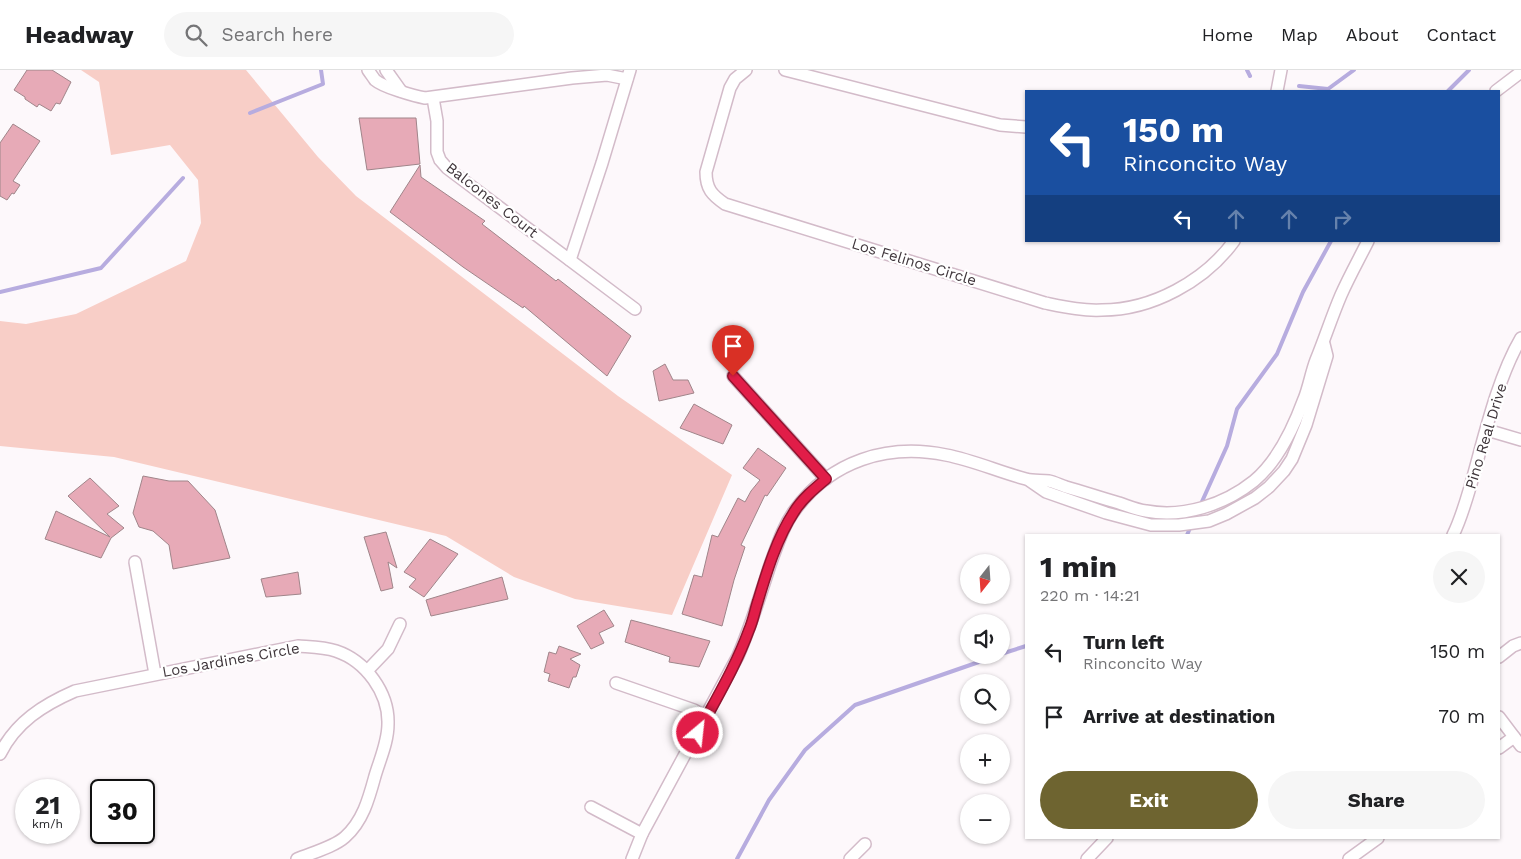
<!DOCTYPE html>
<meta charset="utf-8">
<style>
body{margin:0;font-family:"Work Sans",sans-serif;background:#f6f6f6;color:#202124;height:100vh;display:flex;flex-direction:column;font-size:19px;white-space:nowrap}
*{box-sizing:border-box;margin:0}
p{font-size:16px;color:#757577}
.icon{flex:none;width:28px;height:28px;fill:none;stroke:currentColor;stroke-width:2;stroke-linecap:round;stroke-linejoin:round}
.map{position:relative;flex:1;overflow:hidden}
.details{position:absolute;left:1025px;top:464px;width:475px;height:305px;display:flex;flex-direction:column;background:#fff;border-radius:0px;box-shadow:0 1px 4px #0004}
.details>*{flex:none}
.top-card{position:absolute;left:1025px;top:20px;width:475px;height:152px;border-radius:0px;box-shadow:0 1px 4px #0004;background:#1a4fa0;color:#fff;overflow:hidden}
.needle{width:32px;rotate:197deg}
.buttons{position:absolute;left:960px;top:484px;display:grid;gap:10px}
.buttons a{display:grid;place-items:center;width:50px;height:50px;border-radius:50%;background:#fff;box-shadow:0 1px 4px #0004;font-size:25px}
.speed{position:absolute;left:15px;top:709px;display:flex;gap:10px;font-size:25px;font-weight:700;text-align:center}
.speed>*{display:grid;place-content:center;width:65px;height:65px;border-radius:50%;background:#fff;box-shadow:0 1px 4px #0004;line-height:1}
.speed small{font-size:12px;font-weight:400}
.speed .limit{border:2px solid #111;border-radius:8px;background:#fff;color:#111}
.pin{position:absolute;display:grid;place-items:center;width:42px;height:42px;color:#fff;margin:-51px -21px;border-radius:50% 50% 50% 0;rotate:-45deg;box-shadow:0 0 5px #0007}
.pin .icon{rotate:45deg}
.me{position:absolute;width:55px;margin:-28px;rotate:28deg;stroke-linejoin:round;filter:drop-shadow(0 0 4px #0008)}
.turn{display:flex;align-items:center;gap:18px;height:105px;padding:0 15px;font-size:22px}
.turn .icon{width:65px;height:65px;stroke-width:2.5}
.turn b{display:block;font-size:35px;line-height:42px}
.lanes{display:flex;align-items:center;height:48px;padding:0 15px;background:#0003;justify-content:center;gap:25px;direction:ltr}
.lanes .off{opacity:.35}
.round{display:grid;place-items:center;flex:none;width:52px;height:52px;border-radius:26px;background:#f6f6f6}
.overview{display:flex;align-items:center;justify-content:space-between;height:85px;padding:0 15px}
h1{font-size:30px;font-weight:700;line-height:38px}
.action{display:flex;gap:10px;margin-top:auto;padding:10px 15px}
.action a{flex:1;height:58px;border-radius:30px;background:#6e6430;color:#fff;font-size:20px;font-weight:700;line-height:58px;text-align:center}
.action a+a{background:#f6f6f6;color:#202124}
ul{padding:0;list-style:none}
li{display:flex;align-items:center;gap:15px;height:65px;padding:0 15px}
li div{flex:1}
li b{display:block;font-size:19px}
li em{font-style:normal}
header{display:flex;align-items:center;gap:30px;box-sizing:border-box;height:70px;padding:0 25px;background:#fff;border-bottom:1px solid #e0e0e0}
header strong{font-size:24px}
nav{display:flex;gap:28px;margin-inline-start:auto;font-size:18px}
.search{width:350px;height:45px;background:#f6f6f6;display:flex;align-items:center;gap:12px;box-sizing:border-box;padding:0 18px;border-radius:28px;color:#757577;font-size:19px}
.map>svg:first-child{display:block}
.green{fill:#f8cec7}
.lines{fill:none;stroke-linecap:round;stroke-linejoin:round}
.stream{stroke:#b7acdf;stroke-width:4}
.building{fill:#e7aab7;stroke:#a0858a}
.street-casing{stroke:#d3bbc9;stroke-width:14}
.street{stroke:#fff;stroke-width:11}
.route-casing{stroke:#92132f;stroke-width:12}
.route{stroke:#e11d48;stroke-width:9}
.labels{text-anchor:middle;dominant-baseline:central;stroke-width:4.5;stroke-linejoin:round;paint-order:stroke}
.street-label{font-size:15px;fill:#3f363b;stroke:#fff}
</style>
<header>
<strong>Headway</strong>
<div class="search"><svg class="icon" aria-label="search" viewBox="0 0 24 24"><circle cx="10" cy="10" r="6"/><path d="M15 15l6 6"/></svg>Search here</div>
<nav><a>Home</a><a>Map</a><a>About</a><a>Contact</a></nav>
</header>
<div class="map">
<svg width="1521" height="789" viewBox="0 0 1521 789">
<rect width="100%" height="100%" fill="#fdf8fb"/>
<path class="green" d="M81 0H246L318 87 356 126 618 326 732 405 672 545 575 529 514 507 446 466 114 387 0 376V251L26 254 76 244 186 191 201 153 198 110 170 75 111 85 99 12Z"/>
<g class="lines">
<g class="stream">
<path d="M1247 0 1250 6"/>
<path d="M1299 16 1328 19 1354 0"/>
<path d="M1448 21 1469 0"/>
<path d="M250 43 323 14 321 0"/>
<path d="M0 222 101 198 183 108"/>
<path d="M1200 436 1227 376 1237 339 1277 284 1303 222 1331 171"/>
<path d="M1187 465 1197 442"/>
<path d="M1001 584 1026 576"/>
<path d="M737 789 769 730 805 680 855 635 999 585"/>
</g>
</g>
<g class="building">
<path d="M27 0H52L71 12 60 34 56 33 51 41 39 34 37 37 25 29V27L14 20Z"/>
<path d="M359 48H416L420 94 367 100Z"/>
<path d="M13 54 40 71 13 111 20 115 14 124 12 123 7 130 0 126V73Z"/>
<path d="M420 95 421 107 485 151 482 154 556 211 558 209 631 266 607 306 524 236 523 238 463 197 390 142Z"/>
<path d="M665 294 673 310H688L694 323 659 331 653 301Z"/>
<path d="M694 334 732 355 723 374 680 358Z"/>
<path d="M758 378 786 398 767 426 765 425 741 475 745 477 734 510 722 556 682 544 694 505 702 507 712 465 718 467 738 428 745 432 751 421 760 410 743 398Z"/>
<path d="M143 406 169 411H188L215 440 230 488 173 499 169 475 153 461 139 457 133 443Z"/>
<path d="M90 408 119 436 107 444 124 458 111 468 101 488 45 469 56 441 110 467 68 426Z"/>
<path d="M386 462 397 498 388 492 393 518 381 521 364 467Z"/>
<path d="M430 469 458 484 424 527 409 517 416 509 404 502Z"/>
<path d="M298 502 301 524 266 527 261 509Z"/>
<path d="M502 507 508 529 431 546 426 530Z"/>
<path d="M604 540 614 556 599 563 604 573 591 579 577 556Z"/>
<path d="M631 550 710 571 699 597 669 592 670 587 625 572Z"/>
<path d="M559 576 581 584 570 589 580 595 576 607H573L569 618 548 611 550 604 544 602 549 582 556 584Z"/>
</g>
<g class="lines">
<defs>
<g id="street">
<path d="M368 0C370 3 373 7 375 10 383 17 414 26 425 28L572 8 607 5 627 9"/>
<path d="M386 0 401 21"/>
<path d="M746 0 735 9 730 18 706 102C706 119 712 125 725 134L1045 233C1065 237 1083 241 1102 240 1152 240 1205 211 1234 171"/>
<path d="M785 0 1000 55 1026 57"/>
<path d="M1277 21 1281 0"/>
<path d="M1496 21 1521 2"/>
<path d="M433 28 437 51V82L440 90 447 98 635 239"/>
<path d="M570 190 602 93 630 0"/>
<path d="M733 306 826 409"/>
<path d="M1487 360 1521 370"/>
<path d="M1030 411 1046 422 1106 443 1151 455H1179L1209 451 1226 444 1255 428 1269 417 1284 401 1292 389 1306 355 1327 286 1324 274"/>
<path d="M1453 465C1461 449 1466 431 1471 414 1484 368 1497 309 1521 268"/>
<path d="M135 492 155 604"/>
<path d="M1499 587 1513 576 1521 573"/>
<path d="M367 601 388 579 400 554"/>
<path d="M616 613 694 640 706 647"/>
<path d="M1499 647 1521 676"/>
<path d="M1499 678 1514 667"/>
<path d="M0 684C16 652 43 635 75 621L298 576C311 577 324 577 336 581 366 591 389 623 388 654 388 672 380 689 375 706 369 728 363 751 345 767 334 777 311 783 297 789"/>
<path d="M591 737 642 764"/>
<path d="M632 789 642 764 738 586C751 556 760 526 770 495 777 476 783 456 795 440 831 391 887 373 946 385 973 390 999 402 1026 409 1033 411 1041 410 1049 411 1054 412 1060 415 1066 417 1084 422 1101 428 1119 433 1128 436 1137 440 1146 441 1183 448 1224 435 1254 411 1278 391 1293 359 1304 329 1309 317 1311 303 1316 290 1325 268 1332 246 1341 225 1349 207 1359 189 1368 171"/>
<path d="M850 789 865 774"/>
<path d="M1087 789 1107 768"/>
<path d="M1349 789 1378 768"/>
</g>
</defs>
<use href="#street" class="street-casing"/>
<use href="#street" class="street"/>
</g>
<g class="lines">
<defs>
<path id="route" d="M698 663C716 629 736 596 749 560 753 551 755 540 758 531 767 501 777 468 794 442 802 429 814 419 826 409L733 306"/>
</defs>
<use href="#route" class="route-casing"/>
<use href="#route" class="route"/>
</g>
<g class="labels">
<g class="street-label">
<text transform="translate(492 130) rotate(38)">Balcones Court</text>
<text transform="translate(914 192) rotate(17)">Los Felinos Circle</text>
<text transform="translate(1486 366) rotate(-73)">Pino Real Drive</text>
<text transform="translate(231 590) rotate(-10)">Los Jardines Circle</text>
</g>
</g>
</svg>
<div class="buttons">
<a><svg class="needle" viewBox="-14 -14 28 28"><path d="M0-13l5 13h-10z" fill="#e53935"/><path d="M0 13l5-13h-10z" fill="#757577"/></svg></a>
<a><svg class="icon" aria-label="sound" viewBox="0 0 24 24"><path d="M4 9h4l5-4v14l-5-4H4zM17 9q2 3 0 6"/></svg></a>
<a><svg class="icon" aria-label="search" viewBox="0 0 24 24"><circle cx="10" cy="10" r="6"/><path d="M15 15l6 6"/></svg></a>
<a>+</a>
<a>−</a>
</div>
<div class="speed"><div>21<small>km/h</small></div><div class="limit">30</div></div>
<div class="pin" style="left:733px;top:306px;background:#d93025"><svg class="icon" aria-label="arrive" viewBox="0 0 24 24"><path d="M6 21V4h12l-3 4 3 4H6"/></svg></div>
<svg class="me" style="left:698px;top:663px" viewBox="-20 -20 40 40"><circle r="17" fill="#e11d48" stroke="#fff" stroke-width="3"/><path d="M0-11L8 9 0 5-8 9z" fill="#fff"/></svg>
<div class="top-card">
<div class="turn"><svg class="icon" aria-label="left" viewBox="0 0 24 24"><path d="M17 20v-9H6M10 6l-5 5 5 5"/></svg><div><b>150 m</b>Rinconcito Way</div></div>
<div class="lanes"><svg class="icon" aria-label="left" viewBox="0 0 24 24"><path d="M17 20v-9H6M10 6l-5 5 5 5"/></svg><svg class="icon off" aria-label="ahead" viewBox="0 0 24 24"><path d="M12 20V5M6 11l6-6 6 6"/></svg><svg class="icon off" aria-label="ahead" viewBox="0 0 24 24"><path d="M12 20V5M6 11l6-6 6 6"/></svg><svg class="icon off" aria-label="right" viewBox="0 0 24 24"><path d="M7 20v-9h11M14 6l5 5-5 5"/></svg></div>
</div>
<section class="details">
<div class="overview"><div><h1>1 min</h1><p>220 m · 14:21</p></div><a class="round"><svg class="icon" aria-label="close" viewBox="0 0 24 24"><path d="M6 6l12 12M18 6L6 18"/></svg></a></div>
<ul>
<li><svg class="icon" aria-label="left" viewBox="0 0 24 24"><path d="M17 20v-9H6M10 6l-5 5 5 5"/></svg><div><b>Turn left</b><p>Rinconcito Way</p></div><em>150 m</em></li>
<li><svg class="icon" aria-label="arrive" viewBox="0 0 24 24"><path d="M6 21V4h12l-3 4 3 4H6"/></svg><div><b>Arrive at destination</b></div><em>70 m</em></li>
</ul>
<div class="action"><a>Exit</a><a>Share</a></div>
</section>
</div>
